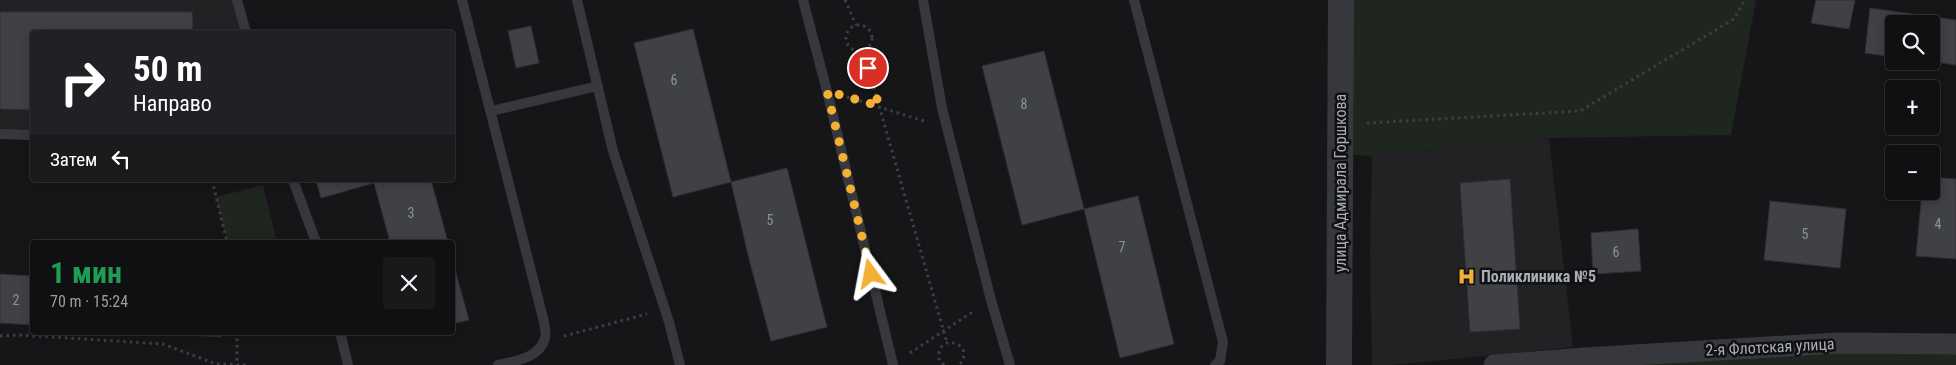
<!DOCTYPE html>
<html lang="ru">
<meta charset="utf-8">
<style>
body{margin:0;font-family:"Roboto Condensed",sans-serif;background:#19191b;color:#f1f3f6;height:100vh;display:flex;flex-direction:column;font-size:19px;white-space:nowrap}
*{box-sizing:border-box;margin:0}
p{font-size:16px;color:#9c9d9f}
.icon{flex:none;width:28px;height:28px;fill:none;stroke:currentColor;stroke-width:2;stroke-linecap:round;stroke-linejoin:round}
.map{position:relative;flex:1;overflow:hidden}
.panel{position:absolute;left:30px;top:240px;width:425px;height:95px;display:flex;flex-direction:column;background:#101012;border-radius:5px;box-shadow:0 2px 12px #0003,0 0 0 1px #303032}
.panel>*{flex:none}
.guide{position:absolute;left:30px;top:30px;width:425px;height:152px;border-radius:5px;box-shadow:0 2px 12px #0003,0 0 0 1px #303032;background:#202124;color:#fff;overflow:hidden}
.fabs{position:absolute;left:1885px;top:15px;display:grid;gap:10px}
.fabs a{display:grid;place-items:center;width:55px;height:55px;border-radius:5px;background:#101012;box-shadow:0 2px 12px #0003,0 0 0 1px #303032;font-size:25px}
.pin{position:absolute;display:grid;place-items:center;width:42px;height:42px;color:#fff;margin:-21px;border:2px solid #fff;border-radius:50%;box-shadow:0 1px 5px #0007}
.me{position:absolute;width:55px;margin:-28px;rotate:347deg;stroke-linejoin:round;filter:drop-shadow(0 0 4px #0008)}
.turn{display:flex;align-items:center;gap:18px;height:105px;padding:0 20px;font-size:22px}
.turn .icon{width:65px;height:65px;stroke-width:2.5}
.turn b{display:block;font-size:35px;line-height:42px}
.then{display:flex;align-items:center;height:48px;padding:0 20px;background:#0003;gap:10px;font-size:19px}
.round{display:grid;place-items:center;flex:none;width:52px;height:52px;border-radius:5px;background:#19191b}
.summary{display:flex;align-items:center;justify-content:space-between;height:85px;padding:0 20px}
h1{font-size:30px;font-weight:700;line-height:38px;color:#1e9e55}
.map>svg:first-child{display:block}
.built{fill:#222225}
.green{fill:#1e261f}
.building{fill:#404145;stroke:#303034}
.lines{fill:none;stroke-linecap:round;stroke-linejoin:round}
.path{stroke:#3d3f44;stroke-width:3;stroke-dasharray:2.5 4;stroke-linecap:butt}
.service{stroke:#37383d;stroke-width:10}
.minor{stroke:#37383d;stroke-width:21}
.tertiary{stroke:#37383d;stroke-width:26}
.route{stroke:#f2b134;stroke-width:9;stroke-dasharray:0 16.2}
.labels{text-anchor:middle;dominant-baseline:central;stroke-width:5;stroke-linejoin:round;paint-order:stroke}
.number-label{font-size:14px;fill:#8e929b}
.street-label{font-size:16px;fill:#a8adb8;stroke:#111113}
.poi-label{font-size:16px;font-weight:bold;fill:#a8adb8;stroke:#111113;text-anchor:start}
</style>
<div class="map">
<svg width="1956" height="365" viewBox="0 0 1956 365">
<rect width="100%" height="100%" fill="#161618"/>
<g class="built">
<path d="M0 0H237L246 32H32V135L0 134Z"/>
<path d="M1549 138 1573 347 1391 365H1372L1370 250 1372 156Z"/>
</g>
<g class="green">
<path d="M1342 0H1756L1731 135 1549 138 1372 156 1340 154Z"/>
<path d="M263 185 277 242H227L216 197Z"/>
<path d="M1956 344V365H1494Z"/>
</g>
<g class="building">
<path d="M1816 0H1855L1849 29 1811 23Z"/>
<path d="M1870 8 1956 20V65L1929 61H1931V24H1894V57L1865 53Z"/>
<path d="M0 12H192L193 32H32V110L0 109Z"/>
<path d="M531 26 539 63 516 68 508 31Z"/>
<path d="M693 29 731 182 673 197 634 43Z"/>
<path d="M1044 51 1084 209 1022 225 982 66Z"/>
<path d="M787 168 827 327 771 341 749 259 731 182Z"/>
<path d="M1931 177 1956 179V259L1916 256 1922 191H1931Z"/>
<path d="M1510 179 1520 329 1470 332 1460 183Z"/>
<path d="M316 180H373L374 183 321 198Z"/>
<path d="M385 180H431L448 242H390L374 183Z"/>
<path d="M1138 196 1174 344 1120 358 1084 209Z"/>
<path d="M1770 201 1846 209 1840 268 1764 260Z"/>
<path d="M1638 229 1641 271 1593 274 1591 233Z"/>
<path d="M452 259 469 320 452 324Z"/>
<path d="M0 274 32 276V325L0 323Z"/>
<path d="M146 332H221V337Z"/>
</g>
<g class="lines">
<g class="path">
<path d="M845 0 856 25"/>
<circle cx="859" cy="38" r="13"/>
<path d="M863 50 947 343"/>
<path d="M847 97 927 122"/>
<path d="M1367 123 1580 111 1734 19 1745 0"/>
<path d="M212 180 227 242"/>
<path d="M237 332V365"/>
<path d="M0 336 19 335 163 344 216 364 247 365"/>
<path d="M564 336 647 314"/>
<path d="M910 353 974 311"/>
<path d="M944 365 939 359C936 330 978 344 959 365"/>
</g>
<g class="service">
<path d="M237 0 246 32"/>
<path d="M462 0 543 318C544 324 547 333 545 338 540 358 515 361 498 365"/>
<path d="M577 0 613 151 669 322 680 365"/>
<path d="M803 0 827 91 893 365"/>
<path d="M923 0 942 108 991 300 1010 365"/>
<path d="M1134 0 1223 342 1220 361 1215 365"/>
<path d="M491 111 598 86"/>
<path d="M0 134 32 135"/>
<path d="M293 180 316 242"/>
<path d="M340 332 348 365"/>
</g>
<path class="minor" d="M1494 365 1584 358 1837 343 1956 344"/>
<path class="tertiary" d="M1339 365 1341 0"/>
</g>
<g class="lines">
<path class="route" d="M868 68 879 106 827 91 871 274"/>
</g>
<defs>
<symbol id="hospital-bare" viewBox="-9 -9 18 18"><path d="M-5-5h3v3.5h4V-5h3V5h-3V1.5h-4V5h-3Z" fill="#f2b134" stroke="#111113" stroke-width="2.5" paint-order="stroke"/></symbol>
</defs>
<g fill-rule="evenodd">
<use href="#hospital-bare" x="1454" y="264" width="25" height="25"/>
</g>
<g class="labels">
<g class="number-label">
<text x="674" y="80">6</text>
<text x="1024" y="104">8</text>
<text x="411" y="213">3</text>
<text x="770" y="220">5</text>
<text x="1938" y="224">4</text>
<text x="1805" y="234">5</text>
<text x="1122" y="247">7</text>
<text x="1616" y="252">6</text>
<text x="16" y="300">2</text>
</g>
<g class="street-label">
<text transform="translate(1340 183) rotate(-90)">улица Адмирала Горшкова</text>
<text transform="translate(1770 347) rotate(-3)">2-я Флотская улица</text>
</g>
<g class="poi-label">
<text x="1481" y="276">Поликлиника №5</text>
</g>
</g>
</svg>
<div class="fabs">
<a><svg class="icon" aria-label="search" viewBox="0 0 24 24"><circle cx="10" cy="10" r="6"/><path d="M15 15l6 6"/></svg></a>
<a>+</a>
<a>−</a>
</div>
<div class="pin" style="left:868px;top:68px;background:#d93025"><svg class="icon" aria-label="arrive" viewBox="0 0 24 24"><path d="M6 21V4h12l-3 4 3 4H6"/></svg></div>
<svg class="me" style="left:871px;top:274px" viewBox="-20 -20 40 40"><path d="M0-17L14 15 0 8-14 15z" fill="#f2b134" stroke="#fff" stroke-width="4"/></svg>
<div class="guide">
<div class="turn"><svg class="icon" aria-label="right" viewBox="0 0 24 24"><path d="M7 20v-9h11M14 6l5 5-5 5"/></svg><div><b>50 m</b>Направо</div></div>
<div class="then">Затем<svg class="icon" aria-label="left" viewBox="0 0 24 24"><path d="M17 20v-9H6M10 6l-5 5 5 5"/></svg></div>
</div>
<section class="panel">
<div class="summary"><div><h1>1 мин</h1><p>70 m · 15:24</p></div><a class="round"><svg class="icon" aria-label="close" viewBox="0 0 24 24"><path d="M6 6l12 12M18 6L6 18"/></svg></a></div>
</section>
</div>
